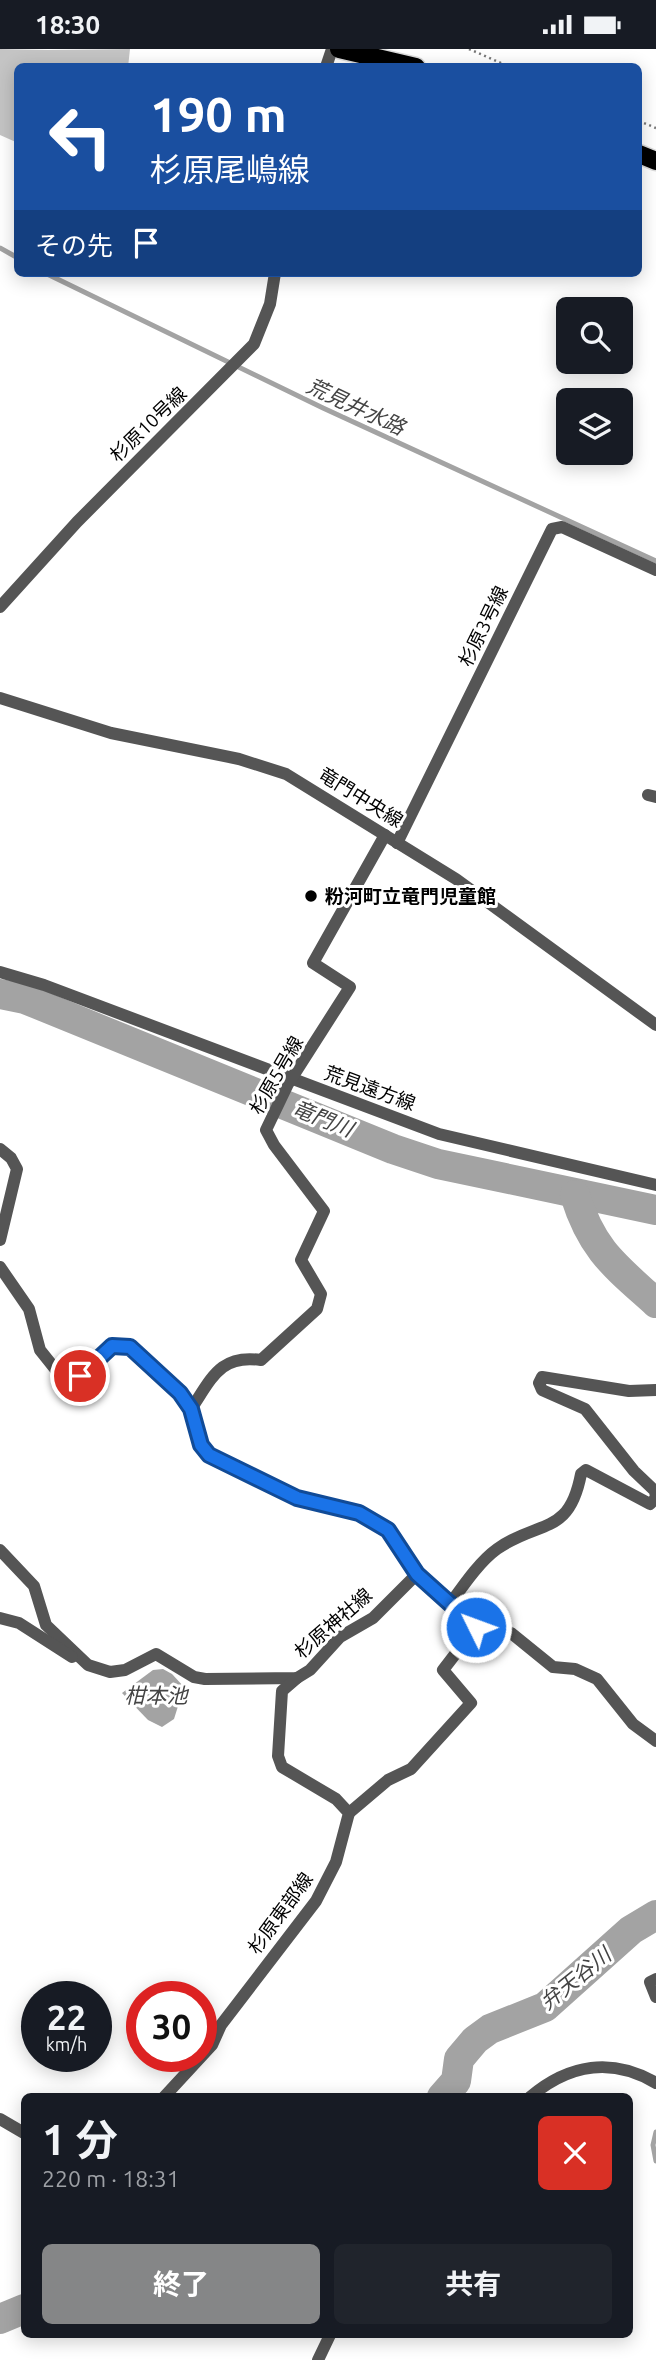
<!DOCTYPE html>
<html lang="ja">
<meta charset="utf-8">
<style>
body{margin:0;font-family:Ubuntu,"Noto Sans JP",sans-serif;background:#20242c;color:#f1f3f6;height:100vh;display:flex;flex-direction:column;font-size:26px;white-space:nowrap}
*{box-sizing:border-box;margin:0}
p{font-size:23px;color:#9ea1a6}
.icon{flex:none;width:38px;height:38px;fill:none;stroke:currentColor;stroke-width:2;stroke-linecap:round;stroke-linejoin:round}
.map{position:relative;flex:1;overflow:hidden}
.sheet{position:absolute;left:21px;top:2044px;width:612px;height:245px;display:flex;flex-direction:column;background:#171b24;border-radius:10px;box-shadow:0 4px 18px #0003}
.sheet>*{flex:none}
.banner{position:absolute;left:14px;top:14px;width:628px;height:214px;border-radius:10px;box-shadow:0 4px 18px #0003;background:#1a4fa0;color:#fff;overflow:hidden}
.controls{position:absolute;left:556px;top:248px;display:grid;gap:14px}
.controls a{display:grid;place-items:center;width:77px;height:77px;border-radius:10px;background:#171b24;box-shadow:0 4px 18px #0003;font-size:35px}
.speed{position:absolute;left:21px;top:1932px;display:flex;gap:14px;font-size:35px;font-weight:700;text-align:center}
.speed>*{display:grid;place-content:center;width:91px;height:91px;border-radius:50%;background:#171b24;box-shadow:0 4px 18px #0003;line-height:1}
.speed small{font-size:18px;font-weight:400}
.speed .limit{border:10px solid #d22;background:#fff;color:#111}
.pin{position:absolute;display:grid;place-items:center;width:60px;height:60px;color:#fff;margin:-30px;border:4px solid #fff;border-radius:50%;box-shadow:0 2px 7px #0007}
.me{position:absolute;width:77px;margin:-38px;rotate:312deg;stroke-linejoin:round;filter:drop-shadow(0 0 5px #0008)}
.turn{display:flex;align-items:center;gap:24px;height:147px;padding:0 21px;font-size:32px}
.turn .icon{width:91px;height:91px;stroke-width:2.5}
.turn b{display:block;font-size:49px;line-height:60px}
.then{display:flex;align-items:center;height:66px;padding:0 21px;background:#0003;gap:14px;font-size:26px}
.round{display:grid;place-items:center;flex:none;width:74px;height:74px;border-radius:10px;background:#20242c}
.summary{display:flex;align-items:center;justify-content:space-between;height:119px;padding:0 21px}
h1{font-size:42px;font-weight:700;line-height:52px}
.cta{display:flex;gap:14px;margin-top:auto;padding:14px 21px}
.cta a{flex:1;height:80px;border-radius:10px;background:#858687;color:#fff;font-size:28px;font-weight:700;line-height:80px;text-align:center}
.cta a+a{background:#20242c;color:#f1f3f6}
.status{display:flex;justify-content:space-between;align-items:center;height:49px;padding:0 35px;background:#171b24;direction:ltr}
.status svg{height:19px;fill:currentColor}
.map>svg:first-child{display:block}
.water{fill:#a3a3a3}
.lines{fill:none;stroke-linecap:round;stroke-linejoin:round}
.stream{stroke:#a3a3a3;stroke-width:5}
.river{stroke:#a3a3a3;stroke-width:30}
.building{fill:#c4c4c4}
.primary-casing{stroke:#dbdbdb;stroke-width:21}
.path{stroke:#777;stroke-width:2.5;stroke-dasharray:2 3.5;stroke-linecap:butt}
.minor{stroke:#555;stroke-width:12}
.primary{stroke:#000;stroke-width:18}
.route-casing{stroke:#114b97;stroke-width:18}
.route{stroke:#1a73e8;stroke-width:12}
.poi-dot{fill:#000;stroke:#fff;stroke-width:2.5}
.labels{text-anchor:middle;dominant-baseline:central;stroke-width:6;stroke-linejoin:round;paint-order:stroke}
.street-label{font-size:19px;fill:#000;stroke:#fff}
.poi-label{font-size:19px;font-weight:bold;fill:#000;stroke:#fff;text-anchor:start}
.water-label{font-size:21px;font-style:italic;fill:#444;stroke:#fff}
</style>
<div class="status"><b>18:30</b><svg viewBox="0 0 49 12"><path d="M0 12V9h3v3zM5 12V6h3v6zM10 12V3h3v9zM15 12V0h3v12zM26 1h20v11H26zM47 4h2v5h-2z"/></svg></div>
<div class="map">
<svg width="656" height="2311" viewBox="0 0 656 2311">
<rect width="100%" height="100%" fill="#fff"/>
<path class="water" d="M163 1620 172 1625 184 1638 174 1670 162 1678 148 1671 122 1644 153 1621Z"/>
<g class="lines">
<g class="stream">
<path d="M0 199 18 209"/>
<path d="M45 224 323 359 656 512"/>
<path d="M656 2083 653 2096 656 2112"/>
</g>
<g class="river">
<path d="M0 945 25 950 393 1100 438 1115 656 1161"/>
<path d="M575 1146C592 1201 615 1217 656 1254"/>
<path d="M442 2048 456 2032 459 2010 475 1991 490 1980 545 1958 631 1881 656 1866"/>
<path d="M0 2270 24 2260"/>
</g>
</g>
<path class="building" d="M0 0 48 1 130 0 128 18H18V94L0 86Z"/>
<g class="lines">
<defs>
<g id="primary">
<path d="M339 0 416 18"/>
<path d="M639 105 656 112"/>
</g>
</defs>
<use href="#primary" class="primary-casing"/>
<g class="path">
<path d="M469 0 510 18"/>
<path d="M639 72 656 79"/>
</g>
<g class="minor">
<path d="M326 18 332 0"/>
<path d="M0 558 77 473 254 295 270 255 275 224"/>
<path d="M0 649 111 684 239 710 286 725 456 830 656 976"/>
<path d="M648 746 656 748"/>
<path d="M397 794 552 480 562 478 656 521"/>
<path d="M0 923 44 936 439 1085 656 1136"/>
<path d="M0 1100 11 1109 17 1120 0 1191"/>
<path d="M0 1218 29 1260 40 1301 56 1321 75 1330 112 1297 130 1298 181 1344 191 1360 201 1396 209 1406 297 1449 359 1464 388 1481 417 1525 476 1578 489 1583 511 1584 553 1618 575 1620 597 1630 633 1675 656 1692"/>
<path d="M191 1360C212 1329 220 1305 261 1311L317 1260 321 1245 301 1211 324 1162 274 1096 266 1081 288 1035 350 938 313 914 385 786"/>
<path d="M0 1501 34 1537 46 1576 88 1616 110 1623 125 1621 156 1605 194 1628 205 1630 297 1629 310 1621 340 1588 373 1569 417 1525"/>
<path d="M450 1555C463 1537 479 1513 497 1500 539 1470 569 1488 581 1425L586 1421 650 1455 656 1449 655 1442 634 1422 585 1360 542 1341 539 1334 542 1328 629 1342 656 1341"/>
<path d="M0 1569 19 1574 72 1608"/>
<path d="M349 1764 388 1731 411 1720 471 1654 443 1621 476 1578"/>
<path d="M656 1930 650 1933 656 1948"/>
<path d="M164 2048 212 1996 221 1976 316 1852 336 1813 349 1764 336 1750 282 1718 278 1707 282 1642 297 1629"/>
<path d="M530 2048C569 2015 612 2008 656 2034"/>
<path d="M0 2070 24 2084"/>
<path d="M318 2311 330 2286"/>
</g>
<use href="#primary" class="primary"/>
</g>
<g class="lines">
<defs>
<path id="route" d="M80 1327 112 1297 130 1298 180 1344 191 1360 201 1396 209 1406 297 1449 359 1464 388 1481 417 1525 476 1578"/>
</defs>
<use href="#route" class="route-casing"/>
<use href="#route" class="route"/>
</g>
<circle class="poi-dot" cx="311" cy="847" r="7"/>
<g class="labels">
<g class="street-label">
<text transform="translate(148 375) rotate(-44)">杉原10号線</text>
<text transform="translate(483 577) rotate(-64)">杉原3号線</text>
<text transform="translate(361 748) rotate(32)">竜門中央線</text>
<text transform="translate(276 1026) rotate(-60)">杉原5号線</text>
<text transform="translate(370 1039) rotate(20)">荒見遠方線</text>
<text transform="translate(333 1574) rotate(-41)">杉原神社線</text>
<text transform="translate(280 1864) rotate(-54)">杉原東部線</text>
</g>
<g class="poi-label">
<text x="325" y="847">粉河町立竜門児童館</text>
</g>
<g class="water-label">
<text transform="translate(356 357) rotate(25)">荒見井水路</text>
<text transform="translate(323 1069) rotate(22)">竜門川</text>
<text x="156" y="1646">柑本池</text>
<text transform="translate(575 1929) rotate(-39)">弁天谷川</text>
</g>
</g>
</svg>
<div class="controls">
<a><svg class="icon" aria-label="search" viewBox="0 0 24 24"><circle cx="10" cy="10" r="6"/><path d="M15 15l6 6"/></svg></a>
<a><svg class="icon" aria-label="layers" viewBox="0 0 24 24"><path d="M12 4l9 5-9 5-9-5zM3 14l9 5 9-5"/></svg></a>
</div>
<div class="speed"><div>22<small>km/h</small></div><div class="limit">30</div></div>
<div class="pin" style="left:80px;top:1327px;background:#d93025"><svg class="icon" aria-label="arrive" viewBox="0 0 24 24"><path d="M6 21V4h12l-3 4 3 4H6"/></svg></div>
<svg class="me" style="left:476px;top:1578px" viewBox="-20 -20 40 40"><circle r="17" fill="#1a73e8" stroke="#fff" stroke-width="3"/><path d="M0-11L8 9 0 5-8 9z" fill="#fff"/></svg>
<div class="banner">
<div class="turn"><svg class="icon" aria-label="left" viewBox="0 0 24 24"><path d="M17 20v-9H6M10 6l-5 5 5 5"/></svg><div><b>190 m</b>杉原尾嶋線</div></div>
<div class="then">その先<svg class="icon" aria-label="arrive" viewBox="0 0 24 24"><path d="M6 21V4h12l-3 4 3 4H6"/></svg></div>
</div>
<section class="sheet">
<div class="summary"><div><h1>1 分</h1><p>220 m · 18:31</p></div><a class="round" style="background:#d93025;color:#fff"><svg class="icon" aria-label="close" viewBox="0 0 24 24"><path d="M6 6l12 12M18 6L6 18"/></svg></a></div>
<div class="cta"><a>終了</a><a>共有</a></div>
</section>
</div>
